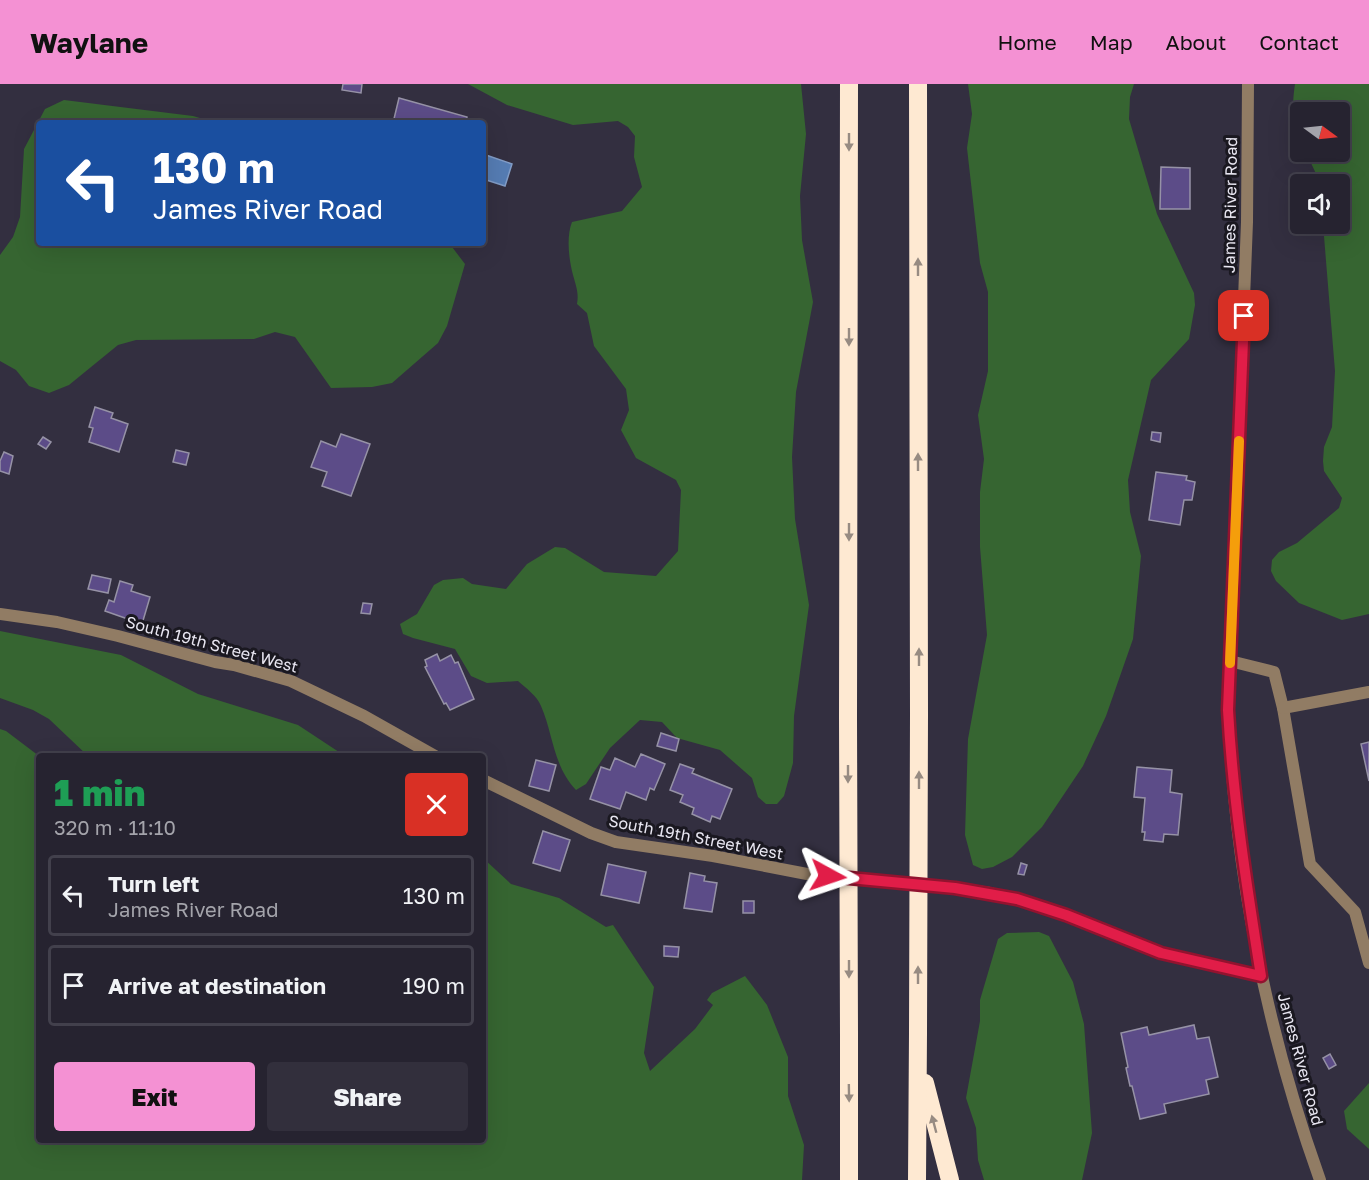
<!DOCTYPE html>
<meta charset="utf-8">
<style>
body{margin:0;font-family:"Golos Text",sans-serif;background:#322f3c;color:#f1f3f6;height:100vh;display:flex;flex-direction:column;font-size:22px;white-space:nowrap}
*{box-sizing:border-box;margin:0}
p{font-size:20px;color:#a4a4ab}
.icon{flex:none;width:33px;height:33px;fill:none;stroke:currentColor;stroke-width:2;stroke-linecap:round;stroke-linejoin:round}
.map{position:relative;flex:1;overflow:hidden}
.sheet{position:absolute;left:36px;top:669px;width:450px;height:390px;display:flex;flex-direction:column;background:#262330;border-radius:6px;box-shadow:0 6px 24px #0002,0 0 0 2px #42404c}
.sheet>*{flex:none}
.banner{position:absolute;left:36px;top:36px;width:450px;height:126px;border-radius:6px;box-shadow:0 6px 24px #0002,0 0 0 2px #42404c;background:#1a4fa0;color:#fff;overflow:hidden}
.needle{width:39px;rotate:105deg}
.fabs{position:absolute;left:1290px;top:18px;display:grid;gap:12px}
.fabs a{display:grid;place-items:center;width:60px;height:60px;border-radius:6px;background:#262330;box-shadow:0 6px 24px #0002,0 0 0 2px #42404c;font-size:30px}
.pin{position:absolute;display:grid;place-items:center;width:51px;height:51px;color:#fff;margin:-26px;border-radius:12px;box-shadow:0 3px 9px #0006}
.me{position:absolute;width:66px;margin:-33px;rotate:95deg;stroke-linejoin:round;filter:drop-shadow(0 0 4px #0008)}
.turn{display:flex;align-items:center;gap:21px;height:126px;padding:0 18px;font-size:27px}
.turn .icon{width:78px;height:78px;stroke-width:2.5}
.turn b{display:block;font-size:42px;line-height:51px}
.round{display:grid;place-items:center;flex:none;width:63px;height:63px;border-radius:6px;background:#322f3c}
.summary{display:flex;align-items:center;justify-content:space-between;height:102px;padding:0 18px}
h1{font-size:36px;font-weight:800;line-height:45px;color:#1e9e55}
.cta{display:flex;gap:12px;margin-top:auto;padding:12px 18px}
.cta a{flex:1;height:69px;border-radius:6px;background:#f491d3;color:#111;font-size:24px;font-weight:800;line-height:69px;text-align:center}
.cta a+a{background:#322f3c;color:#f1f3f6}
ul{padding:0;list-style:none}
li{display:flex;align-items:center;gap:18px;height:81px;margin:0 12px 9px;padding:0 6px;border:3px solid #42404c;border-radius:6px}
li div{flex:1}
li b{display:block;font-size:22px}
li em{font-style:normal}
header{display:flex;align-items:center;gap:36px;box-sizing:border-box;height:84px;padding:0 30px;background:#f491d3;color:#111}
header strong{font-size:28px}
nav{display:flex;gap:33px;margin-inline-start:auto;font-size:21px}
.map>svg:first-child{display:block}
.green{fill:#366531}
.water{fill:#557cb3;stroke:#819cc6;stroke-width:1.5}
.building{fill:#5c4c88;stroke:#9692a6;stroke-width:1.5}
.lines{fill:none;stroke-linecap:round;stroke-linejoin:round}
.service{stroke:#917c64;stroke-width:12}
.minor{stroke:#917c64;stroke-width:12}
.tertiary{stroke:#917c64;stroke-width:12}
.motorway{stroke:#fee9d2;stroke-width:18}
.motorway-bridge{stroke:#fee9d2;stroke-width:18}
.oneway{fill:#978b82}
.route-casing{stroke:#92132f;stroke-width:15}
.route{stroke:#e11d48;stroke-width:10}
.slow{stroke:#f59e0b;stroke-width:10}
.labels{text-anchor:middle;dominant-baseline:central;stroke-width:6;stroke-linejoin:round;paint-order:stroke}
.street-label{font-size:16px;fill:#e8e6f1;stroke:#1a1820}
</style>
<header>
<strong>Waylane</strong>
<nav><a>Home</a><a>Map</a><a>About</a><a>Contact</a></nav>
</header>
<div class="map">
<svg width="1369" height="1096" viewBox="0 0 1369 1096">
<rect width="100%" height="100%" fill="#332f40"/>
<g class="green">
<path d="M468 0H801L806 50 800 112 802 156 813 218 796 308 792 373 795 435 809 521 794 632 793 679 784 712 777 720H766L758 713 752 694 720 666 677 654 662 638 640 636 610 664 586 700 576 706C553 682 553 649 541 622 537 612 526 604 518 597L487 599 471 592 455 565 413 554 403 550 400 540 417 530 434 501 443 496 463 494 472 500 506 505 527 480 555 463 565 464 604 488 656 492 678 467 681 406 676 396 636 374 621 346 629 326 626 305 594 262 587 229 577 220C579 209 576 202 573 191 569 176 566 153 572 138L622 127 642 103 634 73 635 52 628 43 618 37 573 41 507 21Z"/>
<path d="M968 0H1134L1130 13 1129 35 1157 130 1194 209 1195 221 1189 255 1151 296 1128 396 1130 428 1141 472 1133 555 1106 632 1083 682 1042 743 1012 773 993 783 982 785 973 781 965 751 968 655 987 551 980 463V408L984 375 978 331 988 287V208L980 179 967 64 972 30Z"/>
<path d="M1295 0H1369V530L1342 536 1299 519 1276 497 1271 487 1272 476 1279 468 1297 459 1339 424 1342 414 1324 387 1323 377 1324 363 1332 343 1335 287 1323 140H1340V100H1318L1317 92 1306 68H1340V28H1300V55C1292 36 1292 20 1295 0Z"/>
<path d="M64 16 193 32 217 39H39V159H449L465 180 447 242 438 259 392 299 372 303 331 304 295 253 275 248 254 255 136 256 118 261 69 301 49 309 29 302 16 286 0 277V171L13 153 20 133 24 65 45 25Z"/>
<path d="M0 547 121 571 198 610 298 641 345 672H88L49 635 33 626 0 614Z"/>
<path d="M0 645 6 647 39 672V1056H483V774L511 800 559 814 606 843 613 841 654 903 644 969 650 987 695 945 713 921 707 916 712 909 745 892 767 921 788 973V1012L804 1061 802 1096H0Z"/>
<path d="M1039 848 1049 852 1073 898 1084 940 1092 1049 1082 1096H984L978 1076 976 1044 966 1014 980 937V916L998 855 1007 849Z"/>
<path d="M1369 999V1065L1347 1045 1344 1027Z"/>
</g>
<path class="water" d="M483 70 512 80 505 102 483 95Z"/>
<g class="building">
<path d="M343 0H362L361 9 342 6Z"/>
<path d="M399 14 467 33 466 39H393Z"/>
<path d="M1161 83 1190 84V125H1160Z"/>
<path d="M95 323 113 329 111 334 128 340 119 368 89 358 93 344 89 343Z"/>
<path d="M1152 348 1161 349 1160 358 1151 356Z"/>
<path d="M341 350 370 360 351 412 322 402 327 388 311 383 321 357 336 363Z"/>
<path d="M43 353 51 358 46 365 38 360Z"/>
<path d="M176 366 189 369 186 381 173 378Z"/>
<path d="M4 368 13 372 9 390 0 387V377Z"/>
<path d="M1156 388 1187 392 1186 396 1195 398 1192 416H1184L1180 441 1149 436Z"/>
<path d="M92 491 111 495 108 509 88 505Z"/>
<path d="M120 497 133 501 131 507 150 513 142 540 105 527 109 516 114 518Z"/>
<path d="M363 519 372 520 370 530 361 529Z"/>
<path d="M437 570 440 577 451 571 455 579 458 578 474 615 450 626 446 619 444 620 425 583 427 582 425 576Z"/>
<path d="M661 649 679 655 676 667 657 662Z"/>
<path d="M1369 658V697L1361 660Z"/>
<path d="M641 670 665 680 654 706 650 704 646 716 626 708 620 725 590 715 601 683 610 686 615 674 635 683Z"/>
<path d="M536 676 556 681 549 707 529 702Z"/>
<path d="M680 680 694 685 692 689 732 705 720 735 712 732 710 738 692 730 694 724 680 718 683 711 670 706Z"/>
<path d="M1137 683 1172 686 1170 708 1182 710 1178 751 1164 750 1163 758 1144 756 1145 748H1142L1145 714 1134 713Z"/>
<path d="M543 747 570 756 560 787 533 779Z"/>
<path d="M1021 779 1027 781 1024 791 1018 790Z"/>
<path d="M608 780 646 788 639 819 601 811Z"/>
<path d="M690 789 705 792 704 797 717 799 712 828 684 824Z"/>
<rect x="743" y="817" width="11" height="12"/>
<path d="M664 862 679 863 678 873 664 872Z"/>
<path d="M1194 941 1197 955 1209 953 1218 993 1206 996 1209 1010 1164 1020 1166 1029 1140 1035 1132 1002H1130L1126 984 1128 983 1121 949 1147 943 1149 951Z"/>
<path d="M1330 970 1336 981 1329 985 1323 974Z"/>
</g>
<g class="lines">
<g class="service">
<path d="M1230 577 1274 588 1283 624 1310 780 1355 828 1369 879"/>
<path d="M1283 624 1369 608"/>
</g>
<g class="minor">
<path d="M0 530 57 538 118 552 215 578 234 581 291 597 364 632 435 672"/>
<path d="M483 696 591 749 616 758 713 772 807 790 955 804 990 809 1042 822 1161 869 1261 892"/>
</g>
<path class="tertiary" d="M1248 0 1247 138 1228 626C1235 786 1266 945 1320 1096"/>
<g class="motorway">
<path d="M918 0 919 631"/>
<path d="M848 632 849 0"/>
<path d="M849 950V1096"/>
<path d="M925 999 950 1096"/>
<path d="M917 1096 918 949"/>
</g>
<g class="motorway-bridge">
<path d="M848 632 849 950"/>
<path d="M918 949 919 631"/>
</g>
</g>
<defs><path id="oneway-solid" d="M-6-.8H1V-3.2L6.5 0L1 3.2V.8H-6Z" transform="scale(1.5)"/></defs>
<g class="oneway">
<use href="#oneway-solid" transform="translate(849 58) rotate(90)"/>
<use href="#oneway-solid" transform="translate(918 183) rotate(-90)"/>
<use href="#oneway-solid" transform="translate(849 253) rotate(90)"/>
<use href="#oneway-solid" transform="translate(918 378) rotate(-90)"/>
<use href="#oneway-solid" transform="translate(849 448) rotate(90)"/>
<use href="#oneway-solid" transform="translate(919 573) rotate(-90)"/>
<use href="#oneway-solid" transform="translate(848 690) rotate(90)"/>
<use href="#oneway-solid" transform="translate(919 696) rotate(-90)"/>
<use href="#oneway-solid" transform="translate(849 885) rotate(90)"/>
<use href="#oneway-solid" transform="translate(918 891) rotate(-90)"/>
<use href="#oneway-solid" transform="translate(849 1009) rotate(89)"/>
<use href="#oneway-solid" transform="translate(934 1040) rotate(-105)"/>
</g>
<g class="lines">
<defs>
<path id="route" d="M828 792 955 804 1017 815 1066 831 1161 869 1261 892C1247 804 1233 716 1228 626L1244 232"/>
</defs>
<use href="#route" class="route-casing"/>
<use href="#route" class="route"/>
<path class="slow" d="M1230 579 1239 357"/>
</g>
<g class="labels">
<g class="street-label">
<text transform="translate(1230 121) rotate(-89)">James River Road</text>
<text transform="translate(212 560) rotate(15)">South 19th Street West</text>
<text transform="translate(696 753) rotate(11)">South 19th Street West</text>
<text transform="translate(1301 975) rotate(75)">James River Road</text>
</g>
</g>
</svg>
<div class="fabs">
<a><svg class="needle" viewBox="-14 -14 28 28"><path d="M0-13l5 13h-10z" fill="#e53935"/><path d="M0 13l5-13h-10z" fill="#a4a4ab"/></svg></a>
<a><svg class="icon" aria-label="sound" viewBox="0 0 24 24"><path d="M4 9h4l5-4v14l-5-4H4zM17 9q2 3 0 6"/></svg></a>
</div>
<div class="pin" style="left:1244px;top:232px;background:#d93025"><svg class="icon" aria-label="arrive" viewBox="0 0 24 24"><path d="M6 21V4h12l-3 4 3 4H6"/></svg></div>
<svg class="me" style="left:828px;top:792px" viewBox="-20 -20 40 40"><path d="M0-17L14 15 0 8-14 15z" fill="#e11d48" stroke="#fff" stroke-width="4"/></svg>
<div class="banner">
<div class="turn"><svg class="icon" aria-label="left" viewBox="0 0 24 24"><path d="M17 20v-9H6M10 6l-5 5 5 5"/></svg><div><b>130 m</b>James River Road</div></div>
</div>
<section class="sheet">
<div class="summary"><div><h1>1 min</h1><p>320 m · 11:10</p></div><a class="round" style="background:#d93025;color:#fff"><svg class="icon" aria-label="close" viewBox="0 0 24 24"><path d="M6 6l12 12M18 6L6 18"/></svg></a></div>
<ul>
<li><svg class="icon" aria-label="left" viewBox="0 0 24 24"><path d="M17 20v-9H6M10 6l-5 5 5 5"/></svg><div><b>Turn left</b><p>James River Road</p></div><em>130 m</em></li>
<li><svg class="icon" aria-label="arrive" viewBox="0 0 24 24"><path d="M6 21V4h12l-3 4 3 4H6"/></svg><div><b>Arrive at destination</b></div><em>190 m</em></li>
</ul>
<div class="cta"><a>Exit</a><a>Share</a></div>
</section>
</div>
